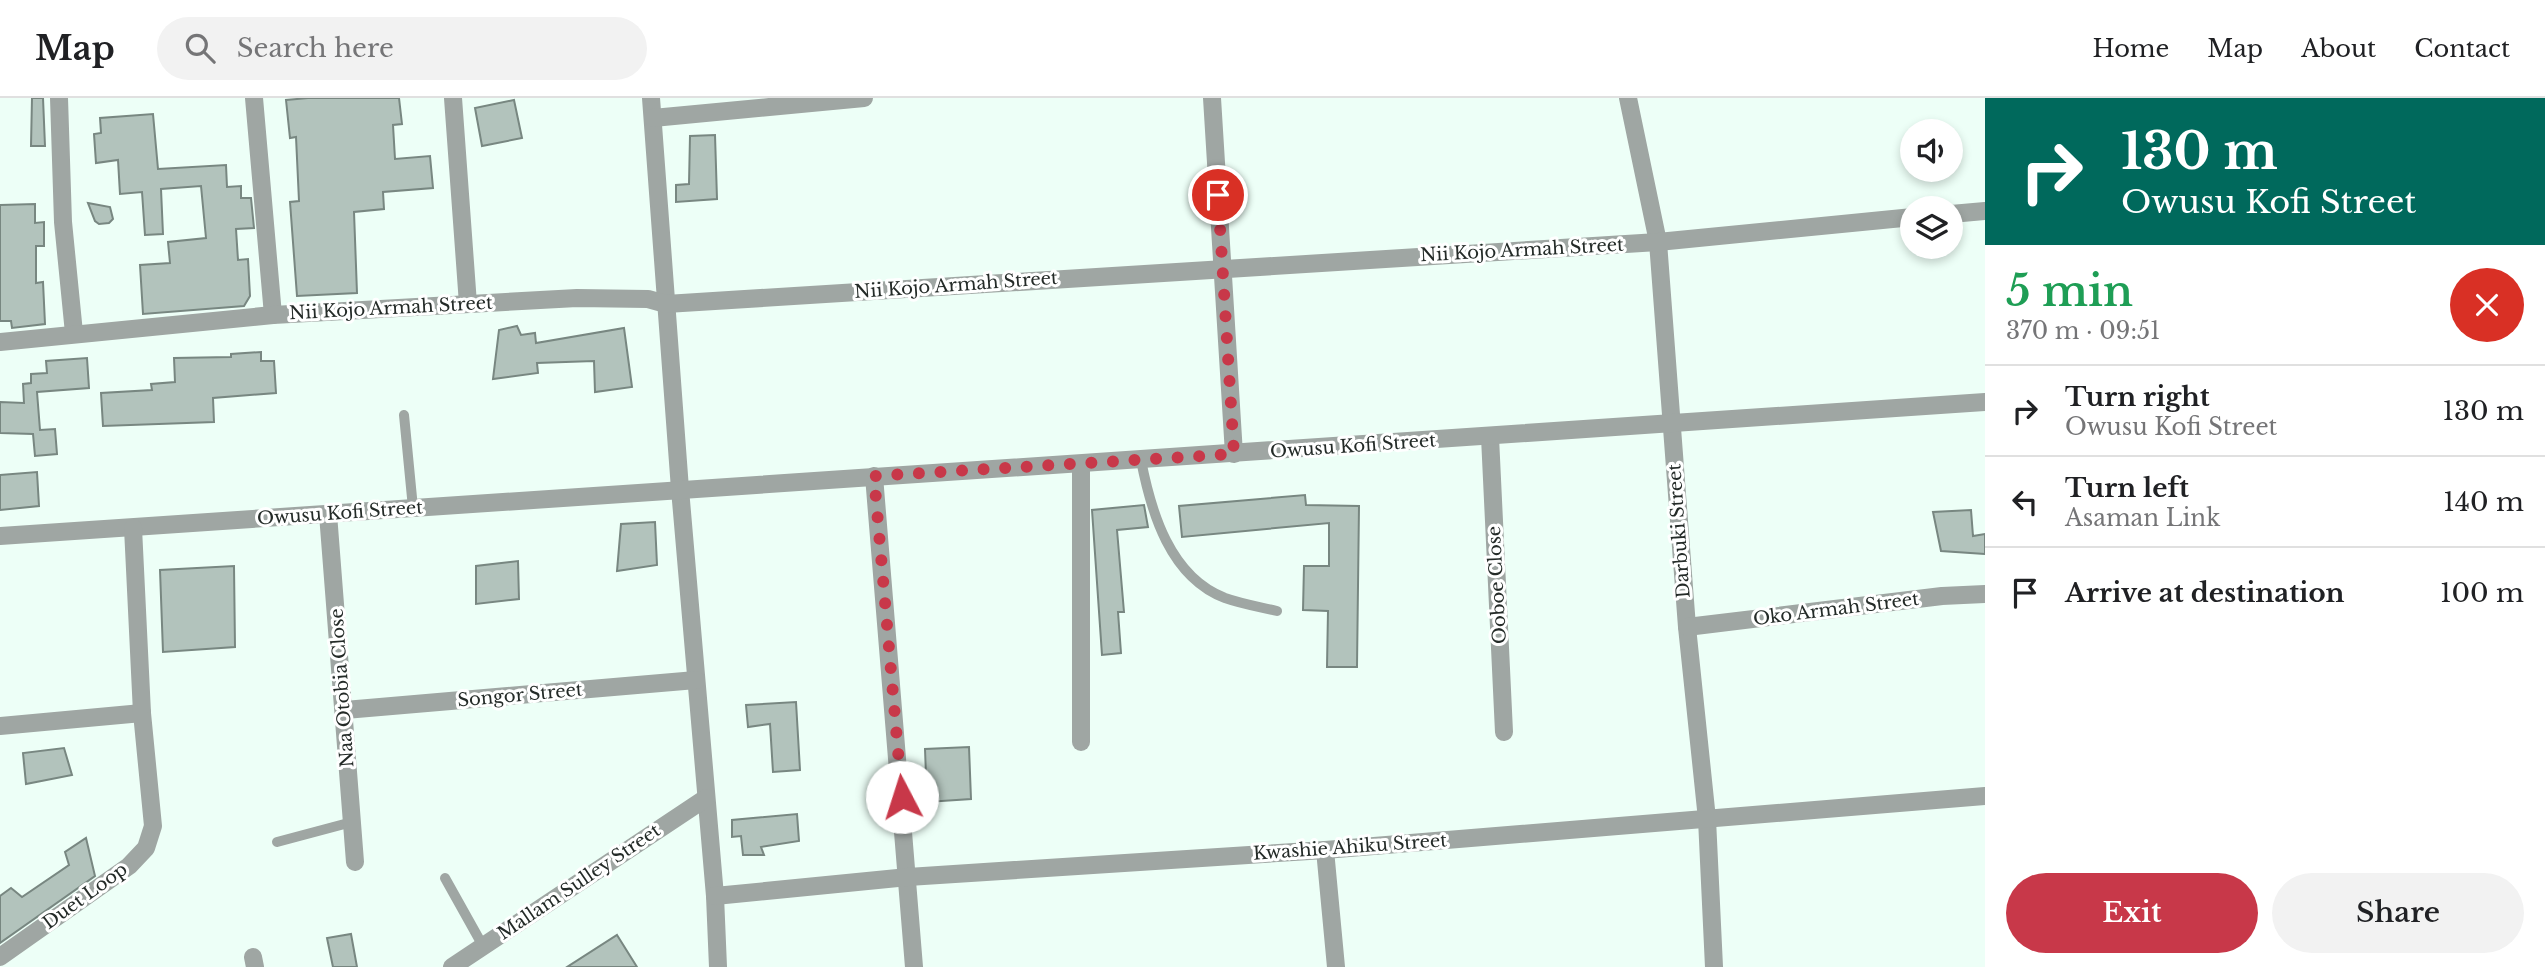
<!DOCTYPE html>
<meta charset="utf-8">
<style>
body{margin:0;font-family:"Libre Baskerville",serif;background:#f2f2f2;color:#202124;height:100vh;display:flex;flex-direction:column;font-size:26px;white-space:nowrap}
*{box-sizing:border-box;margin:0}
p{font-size:23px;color:#757577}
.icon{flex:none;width:38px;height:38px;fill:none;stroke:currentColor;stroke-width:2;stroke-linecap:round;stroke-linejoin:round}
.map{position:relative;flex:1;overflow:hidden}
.details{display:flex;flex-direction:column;background:#fff;width:560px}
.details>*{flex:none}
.top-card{background:#00695c;color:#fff;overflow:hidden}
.controls{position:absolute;left:1900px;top:21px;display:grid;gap:14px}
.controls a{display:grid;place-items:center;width:63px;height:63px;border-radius:50%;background:#fff;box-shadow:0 4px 10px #0003;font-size:35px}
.pin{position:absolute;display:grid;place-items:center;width:60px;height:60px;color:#fff;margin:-30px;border:4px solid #fff;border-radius:50%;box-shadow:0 2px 7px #0007}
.me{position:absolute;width:77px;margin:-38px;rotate:355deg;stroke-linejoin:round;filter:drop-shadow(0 0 5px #0008)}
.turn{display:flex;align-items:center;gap:24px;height:147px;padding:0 21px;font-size:32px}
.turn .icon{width:91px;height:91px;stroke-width:2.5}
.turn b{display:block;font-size:49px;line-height:60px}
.round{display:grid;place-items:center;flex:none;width:74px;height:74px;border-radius:37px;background:#f2f2f2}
.overview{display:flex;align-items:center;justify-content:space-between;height:119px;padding:0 21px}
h1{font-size:42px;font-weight:600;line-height:52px;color:#1e9e55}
.action{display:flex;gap:14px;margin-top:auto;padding:14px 21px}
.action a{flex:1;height:80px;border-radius:42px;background:#c83849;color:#fff;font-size:28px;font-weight:600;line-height:80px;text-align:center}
.action a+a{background:#f2f2f2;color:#202124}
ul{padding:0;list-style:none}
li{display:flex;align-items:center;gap:21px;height:91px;padding:0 21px;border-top:2px solid #e0e0e0}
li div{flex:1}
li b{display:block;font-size:26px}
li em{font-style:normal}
header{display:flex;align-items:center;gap:42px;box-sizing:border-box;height:98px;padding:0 35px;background:#fff;border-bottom:2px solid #e0e0e0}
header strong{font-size:33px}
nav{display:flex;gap:38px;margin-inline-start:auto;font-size:24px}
.search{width:490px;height:63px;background:#f2f2f2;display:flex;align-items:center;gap:18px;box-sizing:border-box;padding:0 24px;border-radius:38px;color:#757577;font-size:26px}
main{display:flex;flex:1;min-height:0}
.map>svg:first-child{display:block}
.building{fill:#b2c3bc;stroke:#788781;stroke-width:2}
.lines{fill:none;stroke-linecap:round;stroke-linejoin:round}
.service{stroke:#9fa6a3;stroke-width:10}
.minor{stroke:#9fa6a3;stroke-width:18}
.route{stroke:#c83849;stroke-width:12;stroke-dasharray:0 21.6}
.labels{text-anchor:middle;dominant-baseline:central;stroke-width:6;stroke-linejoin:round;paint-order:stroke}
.street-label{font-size:18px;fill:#242b28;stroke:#fff}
</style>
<header>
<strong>Map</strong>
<div class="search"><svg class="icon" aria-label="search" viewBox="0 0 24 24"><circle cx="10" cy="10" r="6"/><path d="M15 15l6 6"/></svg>Search here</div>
<nav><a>Home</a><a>Map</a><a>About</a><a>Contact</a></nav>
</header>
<main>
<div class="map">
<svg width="1985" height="869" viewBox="0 0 1985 869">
<rect width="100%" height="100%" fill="#edfff7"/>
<g class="building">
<path d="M32 0H43L45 48H31Z"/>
<path d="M308 0H399L402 26 393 27 395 61 430 58 433 90 383 94 384 111 354 114 357 195 297 198 290 104 299 103 296 39 290 40 286 2Z"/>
<path d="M514 2 522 40 482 48 475 10Z"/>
<path d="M153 16 158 71 226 67 227 89 241 88V100H251L254 130 236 131 238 162 248 161 250 198 244 208 143 216 140 167 170 165 168 144 206 140 201 88 161 91 163 136 145 137 142 94 120 96 118 62 96 65 94 36 101 35 100 20Z"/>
<path d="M715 37 717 101 676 104V87L689 86 690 38Z"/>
<path d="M88 105 110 109 113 121 109 125 99 126 95 123Z"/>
<path d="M35 106V125L44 124V148H36V185L43 184 45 226 12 230 11 223H0V107Z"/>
<path d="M517 228 521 237 535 235 536 245 624 230 632 289 595 294 594 263 537 265 538 275 493 281 499 232Z"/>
<path d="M261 254V263H274L276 295 213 300 214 324 103 328 101 295 152 292 151 286 175 284 174 260 231 259V256Z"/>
<path d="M87 260 89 290 37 294 40 332 55 331 57 356 35 358 33 336 0 335V304L24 305 23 286 31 285V276L47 275 46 263Z"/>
<path d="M37 374 39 408 0 412V377Z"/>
<path d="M1305 397 1306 407 1359 408 1357 569H1327L1328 513 1303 512 1304 468H1329V425L1182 439 1179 408Z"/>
<path d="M1144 407 1148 429 1117 432 1124 514H1118L1121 555 1102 557 1092 412Z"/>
<path d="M1971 412 1973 438 1985 436V456L1941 453 1933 414Z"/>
<path d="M655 424 657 467 617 473 621 426Z"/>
<path d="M518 463 519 501 476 506V468Z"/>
<path d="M234 468 235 549 163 554 160 472Z"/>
<path d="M796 604 800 672 773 674 770 626 748 629 746 607Z"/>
<path d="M969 649 971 701 927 704 925 651Z"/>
<path d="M64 650 72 677 26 686 23 655Z"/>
<path d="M797 716 799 743 761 749 764 757H743L741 738 732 739V722Z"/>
<path d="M86 740 95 778 0 845V798L11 790 22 799 69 767 65 754Z"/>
<path d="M351 836 357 869H333L327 840Z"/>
<path d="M617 837 637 869H567Z"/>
</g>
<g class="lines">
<g class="service">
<path d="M404 317 413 410"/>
<path d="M1141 362C1151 414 1170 479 1225 500 1242 506 1260 509 1277 513"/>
<path d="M277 744 352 724"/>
<path d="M445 780 483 848"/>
</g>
<g class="minor">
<path d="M59 0 63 124 74 235"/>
<path d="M254 0 273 217"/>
<path d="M453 0 468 206"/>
<path d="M651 0 680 391 715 798 718 869"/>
<path d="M1212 0 1234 356"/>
<path d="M1628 0 1658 144 1687 529 1707 721 1714 869"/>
<path d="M653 20 864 0"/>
<path d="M1951 116 1985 113"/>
<path d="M0 244 273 217 577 200 648 201 666 206 1658 144 1913 119"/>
<path d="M1490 339 1504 634"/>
<path d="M874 378 914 869"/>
<path d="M328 416 355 764"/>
<path d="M0 438 1985 304"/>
<path d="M1687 529 1942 498 1985 496"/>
<path d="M345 612 696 582"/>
<path d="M0 628 142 615"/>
<path d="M1081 644V366"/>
<path d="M1325 752 1336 869"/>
<path d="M715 798 908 779 1325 752 1985 698"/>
<path d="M0 859 129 768 146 750 153 728 142 615 133 430"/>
<path d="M253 859 255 869"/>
<path d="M452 869 706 700"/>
</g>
</g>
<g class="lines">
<path class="route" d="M902 699 874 378 1234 356 1218 97"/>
</g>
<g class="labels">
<g class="street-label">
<text transform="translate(1522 152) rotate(-3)">Nii Kojo Armah Street</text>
<text transform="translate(956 187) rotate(-4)">Nii Kojo Armah Street</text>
<text transform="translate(391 210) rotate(-3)">Nii Kojo Armah Street</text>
<text transform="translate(1353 348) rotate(-4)">Owusu Kofi Street</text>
<text transform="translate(340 415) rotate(-4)">Owusu Kofi Street</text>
<text transform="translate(1679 433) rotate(-94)">Darbuki Street</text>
<text transform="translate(1497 487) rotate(-93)">Ooboe Close</text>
<text transform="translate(1836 511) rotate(-7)">Oko Armah Street</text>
<text transform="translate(342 590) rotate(-94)">Naa Otobia Close</text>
<text transform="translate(520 597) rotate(-5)">Songor Street</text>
<text transform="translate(1350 749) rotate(-4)">Kwashie Ahiku Street</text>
<text transform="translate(579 784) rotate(-34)">Mallam Sulley Street</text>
<text transform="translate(85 798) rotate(-36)">Duet Loop</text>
</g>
</g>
</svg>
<div class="controls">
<a><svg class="icon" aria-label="sound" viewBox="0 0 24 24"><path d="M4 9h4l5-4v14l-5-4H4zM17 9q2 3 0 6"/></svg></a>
<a><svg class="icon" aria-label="layers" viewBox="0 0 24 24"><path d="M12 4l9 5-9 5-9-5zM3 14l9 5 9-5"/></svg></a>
</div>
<div class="pin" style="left:1218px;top:97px;background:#d93025"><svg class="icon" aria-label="arrive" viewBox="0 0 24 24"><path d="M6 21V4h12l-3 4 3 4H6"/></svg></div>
<svg class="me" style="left:902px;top:699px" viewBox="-20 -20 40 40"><circle r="19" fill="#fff"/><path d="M0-13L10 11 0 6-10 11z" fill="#c83849"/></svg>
</div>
<section class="details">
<div class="top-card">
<div class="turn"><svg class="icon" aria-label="right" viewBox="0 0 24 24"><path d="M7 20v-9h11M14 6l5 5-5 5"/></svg><div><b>130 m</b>Owusu Kofi Street</div></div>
</div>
<div class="overview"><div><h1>5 min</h1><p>370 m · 09:51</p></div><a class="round" style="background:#d93025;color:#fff"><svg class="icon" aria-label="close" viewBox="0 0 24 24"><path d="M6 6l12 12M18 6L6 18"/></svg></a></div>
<ul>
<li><svg class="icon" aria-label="right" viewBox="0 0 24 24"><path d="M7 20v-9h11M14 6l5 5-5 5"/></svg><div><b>Turn right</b><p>Owusu Kofi Street</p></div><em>130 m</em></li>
<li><svg class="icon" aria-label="left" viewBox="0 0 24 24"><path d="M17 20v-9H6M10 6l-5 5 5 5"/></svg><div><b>Turn left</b><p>Asaman Link</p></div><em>140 m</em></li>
<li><svg class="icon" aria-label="arrive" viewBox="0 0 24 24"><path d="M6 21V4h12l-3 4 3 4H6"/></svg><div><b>Arrive at destination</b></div><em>100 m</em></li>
</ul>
<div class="action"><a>Exit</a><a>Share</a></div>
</section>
</main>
